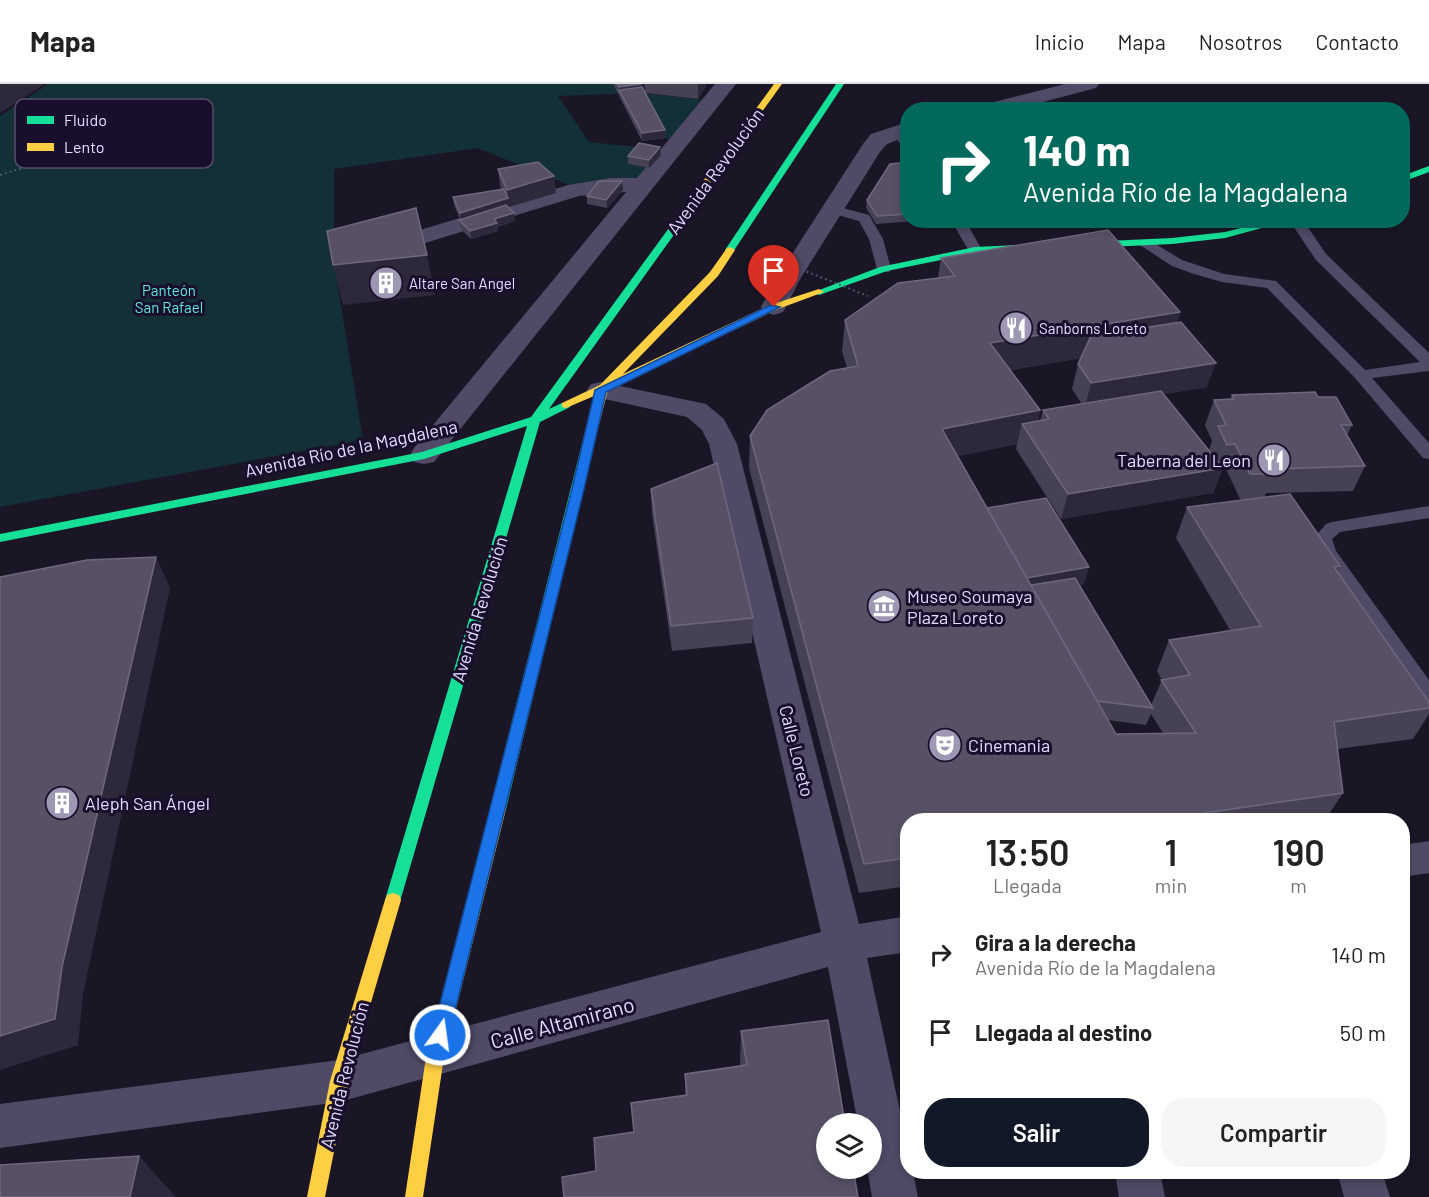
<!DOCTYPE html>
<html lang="es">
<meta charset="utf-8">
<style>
body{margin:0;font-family:Barlow,sans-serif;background:#f6f6f6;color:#222;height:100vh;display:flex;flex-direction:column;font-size:22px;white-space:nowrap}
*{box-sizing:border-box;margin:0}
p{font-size:20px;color:#767676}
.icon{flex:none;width:33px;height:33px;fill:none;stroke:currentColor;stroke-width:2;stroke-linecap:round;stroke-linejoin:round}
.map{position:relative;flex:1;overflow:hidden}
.side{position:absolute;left:900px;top:729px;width:510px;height:366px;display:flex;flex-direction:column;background:#fff;border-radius:24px;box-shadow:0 3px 9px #0003}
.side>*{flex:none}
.banner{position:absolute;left:900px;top:18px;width:510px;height:126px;border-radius:24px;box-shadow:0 3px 9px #0003;background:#00695c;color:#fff;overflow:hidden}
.tools{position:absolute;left:816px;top:1029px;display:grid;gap:12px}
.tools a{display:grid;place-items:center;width:66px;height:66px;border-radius:50%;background:#fff;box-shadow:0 3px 9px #0003;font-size:30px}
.pin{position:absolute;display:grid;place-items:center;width:51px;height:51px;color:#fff;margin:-62px -26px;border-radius:50% 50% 50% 0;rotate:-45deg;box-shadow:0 0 6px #0007}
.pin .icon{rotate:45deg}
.me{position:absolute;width:66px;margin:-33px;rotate:14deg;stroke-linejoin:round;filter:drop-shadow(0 0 4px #0008)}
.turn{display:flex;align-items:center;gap:21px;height:126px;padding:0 24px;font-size:27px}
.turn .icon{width:78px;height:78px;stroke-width:2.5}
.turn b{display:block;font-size:42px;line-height:51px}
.eta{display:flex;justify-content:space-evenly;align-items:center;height:102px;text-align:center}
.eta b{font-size:36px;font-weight:600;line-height:42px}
.cta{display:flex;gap:12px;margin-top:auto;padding:12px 24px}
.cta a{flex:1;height:69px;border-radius:24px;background:#111827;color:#fff;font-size:24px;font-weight:600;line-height:69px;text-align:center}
.cta a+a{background:#f6f6f6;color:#222}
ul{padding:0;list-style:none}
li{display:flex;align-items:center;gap:18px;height:78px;padding:0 24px}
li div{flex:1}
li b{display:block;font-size:22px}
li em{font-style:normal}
header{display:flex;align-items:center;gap:36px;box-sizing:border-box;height:84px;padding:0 30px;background:#fff;border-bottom:2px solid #e0e0e0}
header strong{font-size:28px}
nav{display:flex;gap:33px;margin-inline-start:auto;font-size:21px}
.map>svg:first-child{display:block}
.green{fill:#123036}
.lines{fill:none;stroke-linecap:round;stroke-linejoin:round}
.path{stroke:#4b5769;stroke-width:2;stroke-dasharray:2 3;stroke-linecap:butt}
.lane{fill:#504a67;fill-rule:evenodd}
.street{fill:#504a67;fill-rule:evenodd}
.fast{fill:#16e098;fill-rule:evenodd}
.slow{fill:#ffcf43;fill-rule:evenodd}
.path-bridge{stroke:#4b5769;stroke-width:2;stroke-dasharray:2 3;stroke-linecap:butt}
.wall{fill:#474154;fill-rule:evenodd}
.shaded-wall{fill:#2e293a}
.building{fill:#585166;stroke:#6e677e;stroke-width:1.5}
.route{fill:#1a73e8;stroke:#114b97;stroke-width:1.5}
.labels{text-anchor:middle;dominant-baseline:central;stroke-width:6;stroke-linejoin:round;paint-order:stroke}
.far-poi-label{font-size:15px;fill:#e5dcff;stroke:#190f2d;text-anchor:start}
.far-park-label{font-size:15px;fill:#5cebdb;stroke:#190f2d}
.street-label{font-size:18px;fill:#e5dcff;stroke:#190f2d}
.poi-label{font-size:18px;fill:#e5dcff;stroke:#190f2d;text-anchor:start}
.near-street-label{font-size:21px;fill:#e5dcff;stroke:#190f2d}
.key{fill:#190f2d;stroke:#564c6c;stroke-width:1.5}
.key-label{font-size:16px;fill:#e5dcff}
</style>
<header>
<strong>Mapa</strong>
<nav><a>Inicio</a><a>Mapa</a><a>Nosotros</a><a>Contacto</a></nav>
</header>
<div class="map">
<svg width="1429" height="1113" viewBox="0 0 1429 1113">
<rect width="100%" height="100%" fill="#1b1626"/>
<path class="green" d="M48 0H639L644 9 705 16 670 60 643 9 558 12 589 58 665 66 629 80 649 84 640 96 573 103 478 64 334 85V179L363 356 0 423V32Z"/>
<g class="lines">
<path class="path" d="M0 91 54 74"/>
<g class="lane">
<path d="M897 43C908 46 908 56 908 66L904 65 891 47Z"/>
<path d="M832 121 869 131 883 155 891 185 889 188H879L877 185 869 155 859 137 827 128V122Z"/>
<path d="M951 136H965L982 166 980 169H970Z"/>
<path d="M1289 136H1303L1326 170 1429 269V287L1372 294 1429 359V375L1423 374 1355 294 1267 204 1222 198 1194 190 1172 182 1137 159 1139 156H1149L1182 176 1224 190 1276 197 1365 286 1420 278 1316 176Z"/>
<path d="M1429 422V434L1340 448 1332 455 1336 467 1429 596V620L1422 618 1321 473 1314 454 1326 440 1332 438Z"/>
</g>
<g class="street">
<path d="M715 0H736L434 378 424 380 414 378 410 371 414 364 626 108 579 112 379 173 371 171 367 166 371 161 568 101 611 94H637Z"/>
<path d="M1065 0H1099L1096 4 1012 26H975L978 22Z"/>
<path d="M908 38V52L887 60 880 68 802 192 783 228 774 231 765 228 761 223 778 192 863 60 871 50Z"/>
<path d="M601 298 706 320 724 335 737 360 859 840 908 832V868L867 874 908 1064V1088H913L918 1113H872L867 1084H872V1040H858L828 883 339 1018 0 1064V1020L339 976 821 848 709 360 702 346 687 333 591 312 587 306 591 300Z"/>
<path d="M1429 757V789L1402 793V761Z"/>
<path d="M1115 1088H1160L1165 1113H1119Z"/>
<path d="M1337 1088H1382L1390 1113H1344Z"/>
</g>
<g class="fast">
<path d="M836 0H844L733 168H727L725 166Z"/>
<path d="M1429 82V88L1402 98V92Z"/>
<path d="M693 111 701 113 549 325 562 319H570V323L540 338 399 821 393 823 387 821 385 816 527 342 424 375 0 458V450L422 368 531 333Z"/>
<path d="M1273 136H1291L1225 154 1172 160 975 169 887 187 819 211 814 208 880 183 975 163 1172 154 1225 148Z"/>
<path d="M589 352 595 356 506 725 503 729 498 731 493 729 490 725 583 356Z"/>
</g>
<g class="slow">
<path d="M774 0H782L699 115H693V111Z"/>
<path d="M730 163 735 166 718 192 623 290 770 221 819 205 824 208 778 225 608 306 595 356 589 360 585 359 583 356 594 312 566 324 562 323V319L600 301 710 188 727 164Z"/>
<path d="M498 719 503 721 506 725 444 973 423 1113H405L426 973 490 725 493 721Z"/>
<path d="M393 809 399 811 401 816 348 997 325 1113H307L330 997 385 816 387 811Z"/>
</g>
<path class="path-bridge" d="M760 169 868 212"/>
</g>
<g class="wall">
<path d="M613 0H642L643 3 645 7 644 0H706V2L698 15 646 9 665 46 666 54 642 57Z"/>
<path d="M661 71 649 84 628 80V72Z"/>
<path d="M908 78V136H927L876 140 866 124 867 116Z"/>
<path d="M498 85 554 92 556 109 508 123 515 137 498 143V147L471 155 460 144 459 136 460 135 454 121 453 113 501 105 500 101Z"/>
<path d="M623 106 607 124 587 120V112Z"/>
<path d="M941 174 1180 228 1177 239 1207 303 1164 310 1209 366 1212 357 1205 341 1214 316 1230 315 1232 311 1318 313 1352 341 1347 352 1365 382 1353 407 1266 409 1264 414 1340 482 1337 488 1429 618V630L1413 655 1337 665 1343 709 1325 736H908V802L859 809 749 384 750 352 847 284 842 267 845 236 938 194ZM1081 274 1078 280 1072 305 1082 320 1043 326 1040 337H1038L1040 326 1010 286ZM1017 360 1016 365 1061 435 1213 409 1222 385H1226L1240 415H1256L1187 423 1176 454 1230 546 1169 556 1157 587 1162 596 1151 621 1079 501 1084 500 987 424 958 372ZM1151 630 1163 649 1116 650 1108 636 1146 641Z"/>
<path d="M651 405 753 534 752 559 672 567 652 430Z"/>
<path d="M828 936 596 1087 634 1048 685 1011V990L740 982 741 947Z"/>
</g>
<g class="shaded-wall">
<path d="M2 0H45L0 29V1Z"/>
<path d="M642 0 643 8 619 6V11V3Z"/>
<path d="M698 0H706V2L698 15Z"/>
<path d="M665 46 666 54 642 57V49Z"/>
<path d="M660 63 661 71 649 84V76Z"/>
<path d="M554 92 556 109 461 137 460 129 508 114 507 106Z"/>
<path d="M622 97 623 106 607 124 606 116Z"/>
<path d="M514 129 515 137 498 143V147L471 155 470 147 494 135Z"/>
<path d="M427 171 435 211 343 221 333 181Z"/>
<path d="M1180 228 1170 259 984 290 990 259Z"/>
<path d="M1216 279 1207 303 1085 323 1091 299Z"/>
<path d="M1040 326 1033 357 1022 340 1017 360 937 377 942 345Z"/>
<path d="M1223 384 1213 409 1061 435 1068 410Z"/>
<path d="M156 473 170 504 83 910 78 961 0 986V952L62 883Z"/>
<path d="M1089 483 1084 500 1031 510 1019 495Z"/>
<path d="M139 1072 175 1112V1113H130Z"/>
</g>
<g class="building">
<path d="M617 0H642L619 3Z"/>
<path d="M642 3 665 46 642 49 619 6Z"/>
<path d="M639 59 660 63 649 76 628 72Z"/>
<path d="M538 78 554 92 507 106 498 85Z"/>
<path d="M908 78V130L877 132 867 116 890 80Z"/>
<path d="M599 97H622L606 116 587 112Z"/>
<path d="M504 105 508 114 460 129 453 113Z"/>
<path d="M506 121 514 129 494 135 497 139 470 147 459 136Z"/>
<path d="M416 124 427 171 333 181 327 147Z"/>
<path d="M1108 146 1180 228 990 259 1040 326 942 345 1116 650 1196 649 1161 596 1190 591 1169 556 1261 542 1187 423 1290 410 1340 482 1334 483 1429 618V624L1334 638 1343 709 1157 736H908V774L864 780 750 352 767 326 830 287 858 282 845 236 898 199 955 192 941 174Z"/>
<path d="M1181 238 1216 279 1091 299 1078 280 1091 252Z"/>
<path d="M1161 307 1223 384 1068 410 1022 340 1049 335 1043 326Z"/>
<path d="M1315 308 1318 313H1336L1352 341H1341L1365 382 1273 385 1275 390H1250L1235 360 1227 361 1218 342 1226 341 1214 316 1234 315 1232 311Z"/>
<path d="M717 379 753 534 671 542 651 405Z"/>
<path d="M1046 414 1089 483 1027 494 987 424Z"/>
<path d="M156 473 62 883 55 935 0 952V493L87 476Z"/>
<path d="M1075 494 1153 624 1097 617 1031 501Z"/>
<path d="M828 936 845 1040H826V1084H853L858 1113H564L562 1093 596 1087 594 1054 634 1048 631 1019 687 1011 685 990 747 981 741 947Z"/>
<path d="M139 1072 130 1113H0V1081Z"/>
</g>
<path class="route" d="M771 221 780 223 606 308 584 405 449 951 447 956 440 959 434 956 432 951 572 405 595 306Z"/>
<defs>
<symbol id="building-disc" viewBox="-11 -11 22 22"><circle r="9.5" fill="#9e97b3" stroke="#190f2d"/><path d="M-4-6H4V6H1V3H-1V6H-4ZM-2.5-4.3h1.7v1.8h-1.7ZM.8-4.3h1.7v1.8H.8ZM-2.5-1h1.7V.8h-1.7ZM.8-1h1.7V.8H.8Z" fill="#fff"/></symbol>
<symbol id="restaurant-disc" viewBox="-11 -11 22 22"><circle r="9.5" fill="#9e97b3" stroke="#190f2d"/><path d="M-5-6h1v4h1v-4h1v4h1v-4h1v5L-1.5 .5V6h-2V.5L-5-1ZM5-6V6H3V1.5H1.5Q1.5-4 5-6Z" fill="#fff"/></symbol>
<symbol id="museum-disc" viewBox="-11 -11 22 22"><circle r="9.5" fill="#9e97b3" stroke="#190f2d"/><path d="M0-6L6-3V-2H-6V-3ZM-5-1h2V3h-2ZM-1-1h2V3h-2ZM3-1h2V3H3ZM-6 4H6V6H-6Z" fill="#fff"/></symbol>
<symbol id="theatre-disc" viewBox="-11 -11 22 22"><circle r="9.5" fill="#9e97b3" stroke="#190f2d"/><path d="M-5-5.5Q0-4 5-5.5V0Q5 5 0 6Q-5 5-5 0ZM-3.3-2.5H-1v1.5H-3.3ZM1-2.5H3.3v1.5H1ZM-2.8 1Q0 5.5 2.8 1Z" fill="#fff"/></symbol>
</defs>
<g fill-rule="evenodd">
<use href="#building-disc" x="367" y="180" width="38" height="38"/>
<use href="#restaurant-disc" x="997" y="225" width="38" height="38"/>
<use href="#restaurant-disc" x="1255" y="357" width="38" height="38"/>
<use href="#museum-disc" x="865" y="503" width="38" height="38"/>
<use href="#theatre-disc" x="926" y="642" width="38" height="38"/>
<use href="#building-disc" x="43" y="700" width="38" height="38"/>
</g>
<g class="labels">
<g class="far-poi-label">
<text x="409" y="199">Altare San Angel</text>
<text x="1039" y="244">Sanborns Loreto</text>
</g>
<g class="far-park-label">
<text x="169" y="206">Panteón<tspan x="169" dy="17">San Rafael</tspan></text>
</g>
<g class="street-label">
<text transform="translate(715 87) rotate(-54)">Avenida Revolución</text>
<text transform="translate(351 364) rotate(-12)">Avenida Río de la Magdalena</text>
<text transform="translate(479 525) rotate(-73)">Avenida Revolución</text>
<text transform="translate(797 667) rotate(76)">Calle Loreto</text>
<text transform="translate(344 991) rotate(-76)">Avenida Revolución</text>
</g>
<g class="poi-label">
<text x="1251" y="376" text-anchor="end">Taberna del Leon</text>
<text x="907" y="512">Museo Soumaya<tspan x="907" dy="21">Plaza Loreto</tspan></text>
<text x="968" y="661">Cinemania</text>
<text x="85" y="719">Aleph San Ángel</text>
</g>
<g class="near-street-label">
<text transform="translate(562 938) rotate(-15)">Calle Altamirano</text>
</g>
</g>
<rect x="15" y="15" width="198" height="69" rx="9" class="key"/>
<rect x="27" y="32" width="27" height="8" fill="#16e098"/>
<rect x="27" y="59" width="27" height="8" fill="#ffcf43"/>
<g class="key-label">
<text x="64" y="42">Fluido</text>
<text x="64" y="69">Lento</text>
</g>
</svg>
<div class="tools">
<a><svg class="icon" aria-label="layers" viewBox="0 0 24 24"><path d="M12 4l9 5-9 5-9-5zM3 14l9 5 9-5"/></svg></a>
</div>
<div class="pin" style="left:774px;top:223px;background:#d93025"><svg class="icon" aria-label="arrive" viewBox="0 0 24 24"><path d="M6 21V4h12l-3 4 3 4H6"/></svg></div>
<svg class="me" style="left:440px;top:951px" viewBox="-20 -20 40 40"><circle r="17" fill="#1a73e8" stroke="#fff" stroke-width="3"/><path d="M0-11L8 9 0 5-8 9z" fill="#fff"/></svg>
<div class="banner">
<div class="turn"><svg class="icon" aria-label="right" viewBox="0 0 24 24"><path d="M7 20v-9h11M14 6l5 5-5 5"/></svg><div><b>140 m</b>Avenida Río de la Magdalena</div></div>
</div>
<section class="side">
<div class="eta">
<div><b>13:50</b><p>Llegada</p></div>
<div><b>1</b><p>min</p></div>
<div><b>190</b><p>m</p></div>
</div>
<ul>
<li><svg class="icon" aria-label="right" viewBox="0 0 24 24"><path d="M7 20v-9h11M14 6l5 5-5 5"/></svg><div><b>Gira a la derecha</b><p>Avenida Río de la Magdalena</p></div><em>140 m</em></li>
<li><svg class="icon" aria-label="arrive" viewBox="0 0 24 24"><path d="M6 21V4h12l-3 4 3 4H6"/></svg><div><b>Llegada al destino</b></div><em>50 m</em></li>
</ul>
<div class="cta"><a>Salir</a><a>Compartir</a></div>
</section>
</div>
